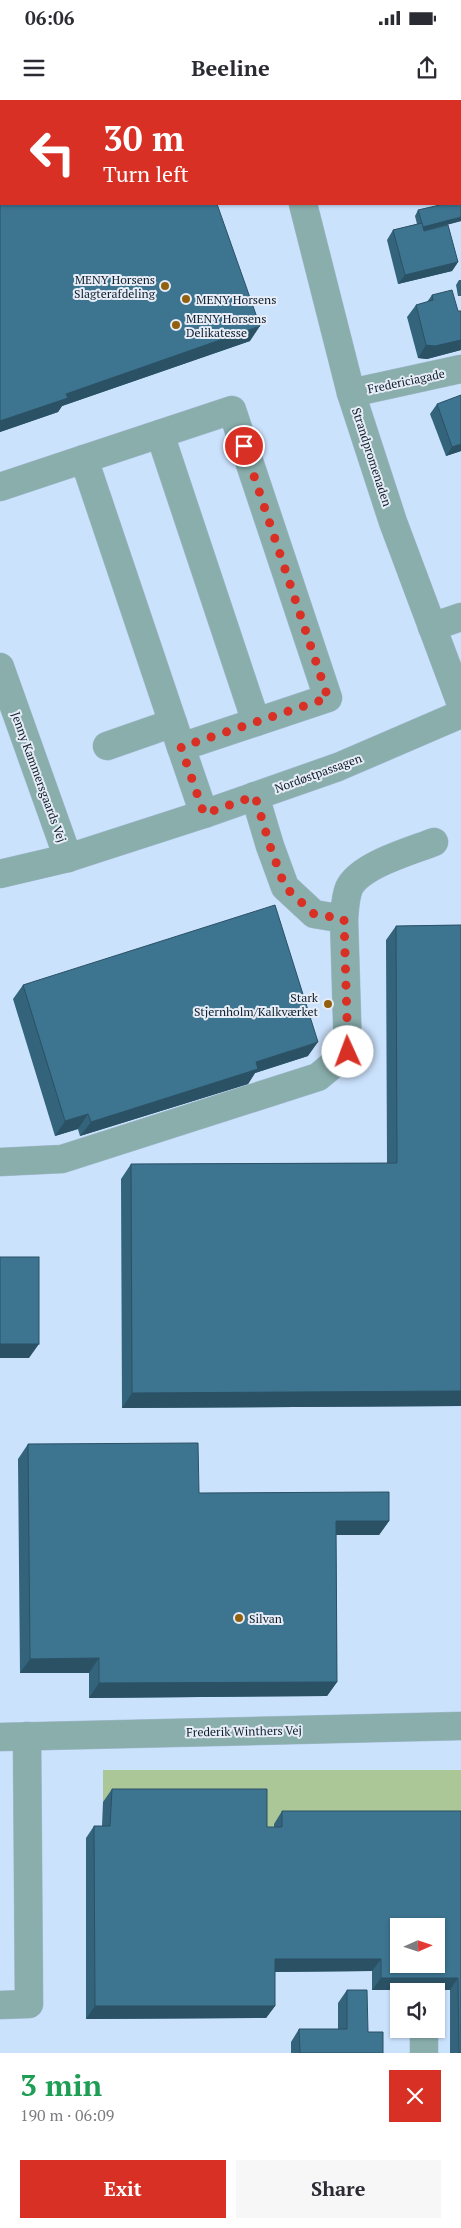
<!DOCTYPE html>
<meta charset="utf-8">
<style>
body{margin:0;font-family:"PT Serif",serif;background:#f7f7f7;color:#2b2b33;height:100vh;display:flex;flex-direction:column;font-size:19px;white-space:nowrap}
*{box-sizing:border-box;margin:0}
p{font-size:16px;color:#7c7c81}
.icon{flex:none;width:28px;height:28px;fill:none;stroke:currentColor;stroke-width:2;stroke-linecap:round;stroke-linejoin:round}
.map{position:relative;height:1953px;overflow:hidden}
.side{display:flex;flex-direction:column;background:#fff;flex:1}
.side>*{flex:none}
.top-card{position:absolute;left:0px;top:0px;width:461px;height:105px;box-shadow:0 1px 4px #0004;background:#d93025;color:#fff;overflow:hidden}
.needle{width:32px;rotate:87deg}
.fabs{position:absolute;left:390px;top:1818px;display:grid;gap:10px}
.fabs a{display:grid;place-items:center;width:55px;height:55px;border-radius:0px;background:#fff;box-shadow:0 1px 4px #0004;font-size:25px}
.pin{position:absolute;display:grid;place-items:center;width:42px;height:42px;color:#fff;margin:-21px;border:2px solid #fff;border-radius:50%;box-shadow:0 1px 5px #0007}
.me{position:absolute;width:55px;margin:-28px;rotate:358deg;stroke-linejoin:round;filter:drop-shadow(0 0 4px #0008)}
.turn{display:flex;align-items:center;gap:18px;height:105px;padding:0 20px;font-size:22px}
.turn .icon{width:65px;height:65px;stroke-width:2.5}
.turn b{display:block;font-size:35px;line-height:42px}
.round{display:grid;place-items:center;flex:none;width:52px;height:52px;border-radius:0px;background:#f7f7f7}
.head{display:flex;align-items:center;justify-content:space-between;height:85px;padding:0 20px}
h1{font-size:30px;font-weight:700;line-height:38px;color:#1e9e55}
.action{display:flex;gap:10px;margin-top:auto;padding:10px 20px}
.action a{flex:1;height:58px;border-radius:0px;background:#d93025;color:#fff;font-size:20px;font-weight:700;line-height:58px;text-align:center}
.action a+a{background:#f7f7f7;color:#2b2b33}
.status{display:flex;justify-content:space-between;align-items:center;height:35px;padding:0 25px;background:#fff;direction:ltr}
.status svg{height:14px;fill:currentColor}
header{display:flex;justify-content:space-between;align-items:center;height:65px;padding:0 20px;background:#fff;font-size:22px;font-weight:700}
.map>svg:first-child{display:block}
.green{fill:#abc798}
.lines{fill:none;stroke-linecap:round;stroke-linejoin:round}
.minor-casing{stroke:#a9bfd8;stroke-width:29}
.minor{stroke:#89aeac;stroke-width:28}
.wall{fill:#34647c}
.shaded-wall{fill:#2b5165}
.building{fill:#3d7490;stroke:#2b5165;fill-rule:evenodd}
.route{stroke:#d93025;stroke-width:9;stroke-dasharray:0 16.2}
.poi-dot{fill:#926110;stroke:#e6edf6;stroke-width:2}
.labels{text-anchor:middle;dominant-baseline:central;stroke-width:4;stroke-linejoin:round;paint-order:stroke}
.poi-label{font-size:12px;fill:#0f1d2d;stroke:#e6edf6;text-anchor:start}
.street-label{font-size:12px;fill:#0f1d2d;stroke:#e6edf6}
</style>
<div class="status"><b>06:06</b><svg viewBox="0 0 49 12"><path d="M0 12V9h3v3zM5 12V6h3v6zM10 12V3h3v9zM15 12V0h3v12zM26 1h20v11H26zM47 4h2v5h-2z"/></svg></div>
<header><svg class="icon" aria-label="menu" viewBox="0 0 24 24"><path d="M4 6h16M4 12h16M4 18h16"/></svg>Beeline<svg class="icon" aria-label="share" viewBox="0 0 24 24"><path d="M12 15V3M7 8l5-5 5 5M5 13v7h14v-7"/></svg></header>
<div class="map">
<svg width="461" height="1953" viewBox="0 0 461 1953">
<rect width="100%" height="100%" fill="#cbe2fd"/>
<path class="green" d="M103 1670H461V1768L274 1724 273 1740 103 1702Z"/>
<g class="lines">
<defs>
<g id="minor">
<path d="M279 0V1"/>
<path d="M196 1 200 0"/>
<path d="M0 22 1 26"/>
<path d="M303 104 351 293 393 422 461 604"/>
<path d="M351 293 461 269"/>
<path d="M232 310 328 598 181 647 84 359Z"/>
<path d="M160 334 256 622"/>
<path d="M0 387 84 359"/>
<path d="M432 527 461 517"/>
<path d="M0 567 68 758"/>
<path d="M107 646 173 623"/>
<path d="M181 647 204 714"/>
<path d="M0 774 68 758 204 714 338 667 461 614"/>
<path d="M344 819C345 809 345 798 349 788 360 765 411 751 434 742"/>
<path d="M0 1062 62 1059 318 977 348 952 344 819 314 814 285 787 270 746 255 696"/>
<path d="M0 1637 461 1626"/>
<path d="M0 1905 29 1904 27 1636"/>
<path d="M424 1932V1953"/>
</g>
</defs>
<use href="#minor" class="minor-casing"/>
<use href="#minor" class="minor"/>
</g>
<g class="wall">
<path d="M125 0H189V1H124Z"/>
<path d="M439 0H461V49H460V1H439Z"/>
<path d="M1 77V104L250 241 62 306 58 312 0 332V79Z"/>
<path d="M418 110 461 121 424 131 458 162 452 171 398 184 387 140 393 130 417 124 415 116Z"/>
<path d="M459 180H461V196H458L456 185Z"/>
<path d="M432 195 458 211H461V250L427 259 418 258 407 217 416 205 427 202Z"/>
<path d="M437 304 461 351 446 356 430 314Z"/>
<path d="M461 825V1306L122 1308 121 1079 131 1064 387 1063 386 840 396 826Z"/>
<path d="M23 885 308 956 255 973 248 984 80 1036 78 1029 55 1036 13 899Z"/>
<path d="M28 1344 199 1393 389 1421 379 1435H336L337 1582 327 1596 89 1598V1573H20L18 1359Z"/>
<path d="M112 1689 267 1727H274V1724L282 1711H461V1953H450V1890H372V1871L275 1872V1906L266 1918 86 1919V1738L94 1726H102L103 1702Z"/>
<path d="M347 1890 368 1932 383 1953H291V1942L299 1929H338V1903Z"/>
</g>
<g class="shaded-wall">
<path d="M461 117V121L420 132 423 127Z"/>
<path d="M458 162 452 171 398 184 405 175Z"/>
<path d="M260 226 250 241 62 306 58 312 0 332V321L66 294Z"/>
<path d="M461 240V250L427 259 418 258 426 245Z"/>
<path d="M461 344V351L446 356 452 347Z"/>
<path d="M318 942 308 956 255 973 248 984 80 1036 91 1022 256 962Z"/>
<path d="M88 1014 78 1029 55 1036 65 1021Z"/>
<path d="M0 1244H39L29 1258H0Z"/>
<path d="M461 1291V1306L122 1308 132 1293Z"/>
<path d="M336 1421H389L379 1435H326Z"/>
<path d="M99 1558 89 1573H20L30 1559Z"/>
<path d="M337 1582 327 1596 89 1598 99 1583Z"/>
<path d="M275 1859H381L372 1871 266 1872Z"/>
<path d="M381 1878H458L450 1890H372Z"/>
<path d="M95 1906H275L266 1918 86 1919Z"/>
</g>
<g class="building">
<path d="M135 0H189V1H136Z"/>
<path d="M448 0H461V41L460 40V1H449Z"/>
<path d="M460 99H461V117L423 127 418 110 444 104H460Z"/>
<path d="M0 102H1V104H217L260 226 66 294 68 298 0 321Z"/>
<path d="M422 123 424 131 448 125 458 162 405 175 393 130Z"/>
<path d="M452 190 458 211H461V240L435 246 426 245 416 205 433 200 432 195Z"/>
<path d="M461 295V344L452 347 437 304Z"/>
<path d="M275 805 318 942 256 962 258 969 91 1022 88 1014 65 1021 23 885Z"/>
<path d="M461 825V1291L132 1293 131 1064 397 1063 396 826Z"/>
<rect x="0" y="1157" width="39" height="87"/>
<path d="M198 1343 199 1393 389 1392V1421H336L337 1582 99 1583V1558L30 1559 28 1344Z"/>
<path d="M112 1689H267V1727H282V1711H461V1953H459L458 1878H381V1859H275V1906H95L94 1726H110ZM399 1826H436V1864H399Z"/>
<path d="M347 1890H367L368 1932H383V1953H300L299 1929H347Z"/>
</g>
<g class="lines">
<path class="route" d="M244 346 328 598 181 647 204 714 255 696 270 746 285 787 314 814 344 819 348 952"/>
</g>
<g class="poi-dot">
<circle cx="165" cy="186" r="5"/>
<circle cx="186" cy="199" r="5"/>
<circle cx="176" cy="225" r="5"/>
<circle cx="328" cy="904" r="5"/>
<circle cx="239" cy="1518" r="5"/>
</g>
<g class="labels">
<g class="poi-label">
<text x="155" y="179" text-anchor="end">MENY Horsens<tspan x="155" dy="14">Slagterafdeling</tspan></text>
<text x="196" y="199">MENY Horsens</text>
<text x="186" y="218">MENY Horsens<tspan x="186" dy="14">Delikatesse</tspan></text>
<text x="318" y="897" text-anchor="end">Stark<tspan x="318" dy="14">Stjernholm/Kalkværket</tspan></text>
<text x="249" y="1518">Silvan</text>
</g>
<g class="street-label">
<text transform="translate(406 281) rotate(-12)">Fredericiagade</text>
<text transform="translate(372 357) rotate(72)">Strandpromenaden</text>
<text transform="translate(318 673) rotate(-20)">Nordøstpassagen</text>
<text transform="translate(39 677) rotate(70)">Jenny Kammersgaards Vej</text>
<text transform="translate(244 1631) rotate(-1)">Frederik Winthers Vej</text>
</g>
</g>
</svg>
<div class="fabs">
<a><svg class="needle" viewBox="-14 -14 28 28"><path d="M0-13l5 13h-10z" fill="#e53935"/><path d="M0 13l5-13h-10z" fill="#7c7c81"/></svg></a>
<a><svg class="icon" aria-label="sound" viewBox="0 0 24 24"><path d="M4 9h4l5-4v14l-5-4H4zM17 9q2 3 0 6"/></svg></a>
</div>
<div class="pin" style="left:244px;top:346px;background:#d93025"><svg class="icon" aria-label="arrive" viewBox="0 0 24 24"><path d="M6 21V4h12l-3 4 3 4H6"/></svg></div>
<svg class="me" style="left:348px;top:952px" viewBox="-20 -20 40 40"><circle r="19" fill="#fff"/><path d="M0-13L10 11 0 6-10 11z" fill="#d93025"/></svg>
<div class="top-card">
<div class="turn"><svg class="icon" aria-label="left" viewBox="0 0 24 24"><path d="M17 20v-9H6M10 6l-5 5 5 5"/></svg><div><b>30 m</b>Turn left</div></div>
</div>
</div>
<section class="side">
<div class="head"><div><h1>3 min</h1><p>190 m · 06:09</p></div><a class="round" style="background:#d93025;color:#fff"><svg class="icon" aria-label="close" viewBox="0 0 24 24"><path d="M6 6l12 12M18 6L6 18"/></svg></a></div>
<div class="action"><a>Exit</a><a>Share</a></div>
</section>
